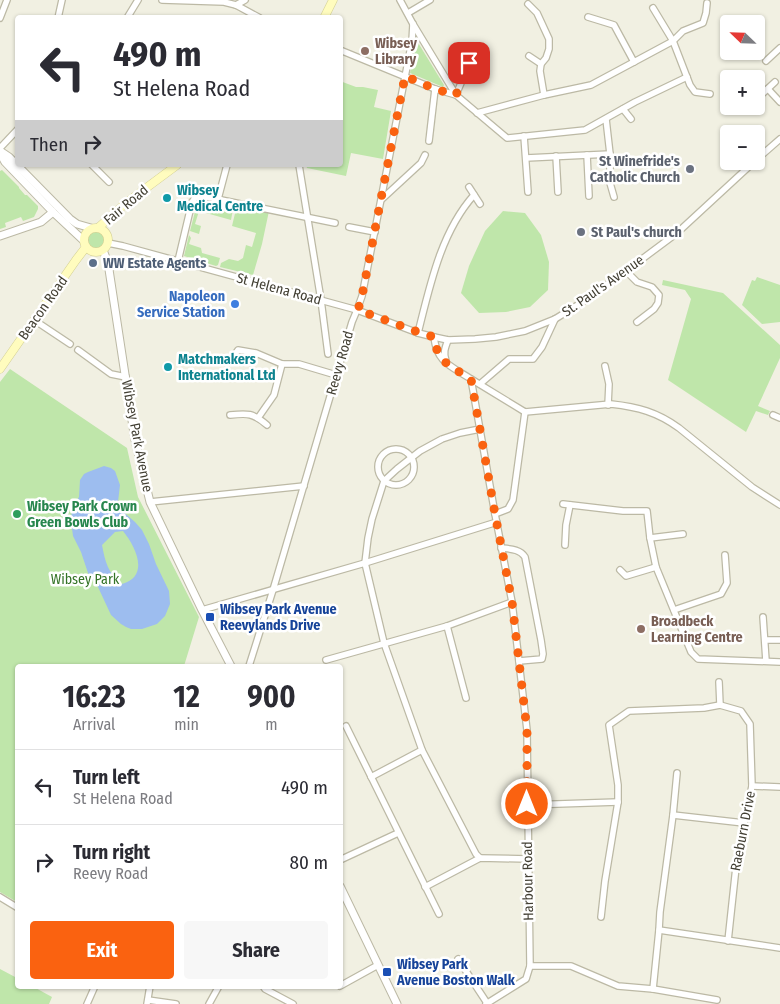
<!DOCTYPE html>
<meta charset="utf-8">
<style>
body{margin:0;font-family:"Fira Sans Condensed",sans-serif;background:#f7f7f7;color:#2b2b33;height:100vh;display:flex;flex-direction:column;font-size:19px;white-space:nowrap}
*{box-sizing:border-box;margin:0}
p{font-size:16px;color:#7c7c81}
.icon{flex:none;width:28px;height:28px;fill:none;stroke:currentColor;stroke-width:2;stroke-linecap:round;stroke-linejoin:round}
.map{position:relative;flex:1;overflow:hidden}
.sheet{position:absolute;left:15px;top:664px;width:328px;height:325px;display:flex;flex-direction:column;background:#fff;border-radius:5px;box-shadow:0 1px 4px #0004}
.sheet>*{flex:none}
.top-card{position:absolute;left:15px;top:15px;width:328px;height:152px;border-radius:5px;box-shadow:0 1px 4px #0004;background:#fff;color:#2b2b33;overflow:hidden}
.needle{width:32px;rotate:293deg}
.fabs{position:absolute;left:720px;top:15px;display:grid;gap:10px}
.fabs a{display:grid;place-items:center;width:45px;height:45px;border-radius:5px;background:#fff;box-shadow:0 1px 4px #0004;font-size:25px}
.pin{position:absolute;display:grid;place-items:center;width:42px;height:42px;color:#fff;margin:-21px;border-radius:10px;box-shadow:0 2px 8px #0006}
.me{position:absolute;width:55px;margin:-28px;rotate:0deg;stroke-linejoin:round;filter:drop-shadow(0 0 4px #0008)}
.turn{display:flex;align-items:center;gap:18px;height:105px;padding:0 15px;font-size:22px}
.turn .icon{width:65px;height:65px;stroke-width:2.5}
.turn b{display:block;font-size:35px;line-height:42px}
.then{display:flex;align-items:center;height:48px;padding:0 15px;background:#0003;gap:10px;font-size:19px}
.eta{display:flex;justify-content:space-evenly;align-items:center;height:85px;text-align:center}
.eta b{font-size:30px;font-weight:700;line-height:35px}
.button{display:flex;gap:10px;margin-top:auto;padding:10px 15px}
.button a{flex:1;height:58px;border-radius:5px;background:#fa6210;color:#fff;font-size:20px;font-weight:700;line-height:58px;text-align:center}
.button a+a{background:#f7f7f7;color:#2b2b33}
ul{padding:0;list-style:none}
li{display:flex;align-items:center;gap:15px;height:75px;padding:0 15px;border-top:1px solid #e1e1e2}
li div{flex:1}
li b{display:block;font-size:19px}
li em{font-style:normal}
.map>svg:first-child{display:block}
.green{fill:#bfe6aa}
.water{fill:#9dbdef;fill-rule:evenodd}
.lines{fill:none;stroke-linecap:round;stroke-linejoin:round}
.minor-casing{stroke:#bcb9a5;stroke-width:8}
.tertiary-casing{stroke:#bcb9a5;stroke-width:9}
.secondary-casing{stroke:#d2ce91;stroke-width:9}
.minor{stroke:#fff;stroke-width:5.5}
.tertiary{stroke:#fff;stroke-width:7}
.secondary{stroke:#fffcbe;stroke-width:8}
.route{stroke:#fa6210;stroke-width:9;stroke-dasharray:0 16.2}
.education-dot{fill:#8d6e63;stroke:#fff;stroke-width:2}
.worship-dot{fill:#6b7280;stroke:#fff;stroke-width:2}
.culture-dot{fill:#0f9aa8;stroke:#fff;stroke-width:2}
.service-dot{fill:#5c6f8a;stroke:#fff;stroke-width:2}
.shop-dot{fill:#3f7fe0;stroke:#fff;stroke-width:2}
.leisure-dot{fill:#2e9e5b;stroke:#fff;stroke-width:2}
.transit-dot{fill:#1a4fb4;stroke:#fff;stroke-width:2}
.labels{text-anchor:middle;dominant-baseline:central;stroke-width:5;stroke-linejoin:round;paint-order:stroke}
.education-label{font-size:14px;font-weight:bold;fill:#785e54;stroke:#fff;text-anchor:start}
.worship-label{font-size:14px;font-weight:bold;fill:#5b616d;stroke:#fff;text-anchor:end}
.culture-label{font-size:14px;font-weight:bold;fill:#0d838f;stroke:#fff;text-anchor:start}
.street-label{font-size:14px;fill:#423f33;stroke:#fff}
.service-label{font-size:14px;font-weight:bold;fill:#4e5e75;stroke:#fff;text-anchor:start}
.shop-label{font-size:14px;font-weight:bold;fill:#366cbe;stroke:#fff;text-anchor:end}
.leisure-label{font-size:14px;font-weight:bold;fill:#27864d;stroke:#fff;text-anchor:start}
.park-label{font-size:14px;fill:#347327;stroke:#fff}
.transit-label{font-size:14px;font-weight:bold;fill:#164399;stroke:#fff;text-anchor:start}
</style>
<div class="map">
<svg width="780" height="1004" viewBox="0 0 780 1004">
<rect width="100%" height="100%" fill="#f1f0e2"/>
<g class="green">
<path d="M417 41 444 85 443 87 410 73Z"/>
<path d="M340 81 356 87H363L378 90 374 107 391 111 383 159 351 153 346 176 307 168 306 165H340Z"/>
<path d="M2 170 19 187V188L25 195H27L38 206V209L34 217 23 221 21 217 5 223 6 227 0 229V171Z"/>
<path d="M202 200 234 204 231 220 199 211 195 224 201 226 199 234 190 231 197 204 199 201Z"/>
<path d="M237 205 244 208 269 211 262 244 253 275 220 267 221 263 229 259 238 261 243 258 246 245 252 247 256 233 232 226Z"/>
<path d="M503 211 525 213 541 235 549 262 548 290 530 307 506 312 479 313 461 293 469 266 485 231Z"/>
<circle cx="95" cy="239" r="10"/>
<path d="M189 235 191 238 189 244 201 248 202 253 220 258 218 265 216 266 184 256Z"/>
<path d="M757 277 780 285V322L762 324 742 305 752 280 755 281Z"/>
<path d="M663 280 723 293 780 345V358L758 406 770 411 768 415 756 411 746 432 668 380 691 299 685 290 662 285Z"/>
<path d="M10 369 127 448 138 497 199 617 184 666H18L17 902 0 892V382Z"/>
<path d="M0 969 17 978 18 986H32L52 997 49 1004H0Z"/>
</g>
<path class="water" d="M104 466 111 468 115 471 120 485 118 502 121 510 135 522 142 530 149 544 156 564 169 591 170 604 165 616 157 624 142 629H131L126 627 121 624 111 615 98 587 88 573 81 552 73 536 71 521 72 509 79 497 80 480 84 474 88 472ZM123 531C136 547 150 576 122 584 108 574 105 561 102 545L115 532Z"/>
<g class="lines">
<defs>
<g id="minor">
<path d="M162 0 224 2 236 5 260 18"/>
<path d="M400 0 413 24 456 95 507 138 585 130 635 102 687 77"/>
<path d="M528 4 537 13 549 39V49L546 58 541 64 540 71 544 95"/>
<path d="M236 5 245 0"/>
<path d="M653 8 673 41 690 85 695 92 710 94"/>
<path d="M408 13 430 0"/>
<path d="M588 17 614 25 634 62"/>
<path d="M0 18 7 0"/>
<path d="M58 18 62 0"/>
<path d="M127 18 138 0"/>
<path d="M340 50 435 89 456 95 476 47"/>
<path d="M529 56 541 64"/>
<path d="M766 61 780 48"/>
<path d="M768 89 780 102"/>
<path d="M761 95 775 82"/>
<path d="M623 109 631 119"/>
<path d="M477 113 544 95 591 85 673 41 683 31 703 23 706 13 707 3"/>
<path d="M606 119 610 154V183L614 197"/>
<path d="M524 136 528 192"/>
<path d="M429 141 435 89"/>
<path d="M0 148 18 129"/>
<path d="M587 155 589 196"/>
<path d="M556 156 558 192"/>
<path d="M526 158 610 154"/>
<path d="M756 160 780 139"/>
<path d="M92 165 109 182"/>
<path d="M299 165 321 300 328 354"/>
<path d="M469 187 480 204"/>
<path d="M218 199 227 165"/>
<path d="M382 199 421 163 425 155"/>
<path d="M349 227 375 232"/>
<path d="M108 243 123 246 357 310 418 333 434 337 448 340 475 339 496 337 525 331 555 319 581 303 626 271 677 233 755 161"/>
<path d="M178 261 192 202 197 195 335 223"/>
<path d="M626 271 637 282 652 287 659 295 658 303 654 309 637 322"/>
<path d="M34 320 70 344"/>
<path d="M418 333C430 285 441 232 474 195"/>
<path d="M434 337C437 363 451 366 471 379L495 514 512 602 527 730 530 966 526 979 486 1004"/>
<path d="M78 350 111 374 126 377"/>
<path d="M233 357 238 350 256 353 282 364H299L336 375"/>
<path d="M446 361C443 353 445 348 448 340"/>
<path d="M605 366 609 384 608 405"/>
<path d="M471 379 525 412 611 404C638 407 657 412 679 428L752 487 780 505"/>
<path d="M480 384 509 359H533L542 347 555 319"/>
<path d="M230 415C248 413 253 413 267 425"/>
<path d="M773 415 780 418"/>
<path d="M258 418 274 395 282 364"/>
<path d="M480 429 460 433 442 439 420 451 397 469 384 481 372 519 368 538 365 563 384 643 422 750 476 854 480 858"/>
<circle cx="396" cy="467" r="18"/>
<path d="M150 502 304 486"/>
<path d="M563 504 623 511H647L650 538 656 567 691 652 698 659 780 662"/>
<path d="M495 514 508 509 513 500 525 412"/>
<path d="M650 538 683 534"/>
<path d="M565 545 566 525 570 505"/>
<path d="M501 548C510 549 520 549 525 557L541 640 543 654 542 659 519 661"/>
<path d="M620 570 626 576 656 567"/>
<path d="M202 610 365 563 497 522"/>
<path d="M674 610 721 594 727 583 725 555"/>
<path d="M763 617 766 661"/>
<path d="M447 626 466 698"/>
<path d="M765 640H780"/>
<path d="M326 660 447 626 512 602"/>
<path d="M249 666 273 590 352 322 357 310 362 296 405 77 412 41 413 24"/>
<path d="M719 682 720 705"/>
<path d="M346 726 439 914"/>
<path d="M371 777 422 750"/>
<path d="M752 786 780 787"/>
<path d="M527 805 618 802"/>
<path d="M673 815 744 823"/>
<path d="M340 860 398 833"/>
<path d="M425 887 480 858 528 859"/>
<path d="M0 897 18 908"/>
<path d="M601 917 605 881 618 802V785L609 725 629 711 704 708 720 705 741 711 750 724 752 786 744 823 736 867 728 941"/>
<path d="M659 930 780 948"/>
<path d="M458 959 487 1003"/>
<path d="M530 966H571L618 986 653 989 717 1000"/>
<path d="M263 986 265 989 293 1004"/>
<path d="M340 986 378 965"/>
<path d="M653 989 659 930 660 912 673 815 677 773"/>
<path d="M148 1000 176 1004"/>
<path d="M87 1004 95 986"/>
<path d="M147 1004 150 986"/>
<path d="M209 1004 219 986"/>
</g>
<g id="tertiary">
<path d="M0 151 9 157 70 219 77 224 91 228"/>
<path d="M0 153 5 162 53 212 84 241"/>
<path d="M0 236 41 222 53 212"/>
<path d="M103 250 108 263 135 440 150 502 202 610 231 666"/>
<path d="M340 886 397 1004"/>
</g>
<g id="secondary">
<path d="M324 18 333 0"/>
<path d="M99 227 126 203 177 165"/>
<circle cx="96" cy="240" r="12"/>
<path d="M0 369 76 260 86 247"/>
</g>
</defs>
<use href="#minor" class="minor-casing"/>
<use href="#tertiary" class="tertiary-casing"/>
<use href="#secondary" class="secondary-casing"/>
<use href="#minor" class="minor"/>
<use href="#tertiary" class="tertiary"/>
<use href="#secondary" class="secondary"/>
</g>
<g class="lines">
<path class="route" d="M469 63 456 95 435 89 405 76 362 296 358 310 418 332 434 337C437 363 451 366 471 379L495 514 512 602 527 730V804"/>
</g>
<g class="education-dot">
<circle cx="365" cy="51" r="5"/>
<circle cx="641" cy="629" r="5"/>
</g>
<g class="worship-dot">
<circle cx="690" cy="169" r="5"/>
<circle cx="581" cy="232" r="5"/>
</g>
<g class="culture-dot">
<circle cx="167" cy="198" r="5"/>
<circle cx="168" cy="367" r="5"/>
</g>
<circle class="service-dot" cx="93" cy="263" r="5"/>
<circle class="shop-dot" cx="235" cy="304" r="5"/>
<circle class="leisure-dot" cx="17" cy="514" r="5"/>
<g class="transit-dot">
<rect x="205" y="612" width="10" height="10" rx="2.5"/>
<rect x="382" y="967" width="10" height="10" rx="2.5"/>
</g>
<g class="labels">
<g class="education-label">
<text x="375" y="43">Wibsey<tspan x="375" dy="16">Library</tspan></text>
<text x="651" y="621">Broadbeck<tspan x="651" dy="16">Learning Centre</tspan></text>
</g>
<g class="worship-label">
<text x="680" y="161">St Winefride's<tspan x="680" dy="16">Catholic Church</tspan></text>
<text x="591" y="232" text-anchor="start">St Paul's church</text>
</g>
<g class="culture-label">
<text x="177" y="190">Wibsey<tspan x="177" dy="16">Medical Centre</tspan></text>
<text x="178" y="359">Matchmakers<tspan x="178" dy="16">International Ltd</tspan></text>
</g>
<g class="street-label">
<text transform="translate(126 205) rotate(-40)">Fair Road</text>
<text transform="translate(603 286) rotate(-35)">St. Paul's Avenue</text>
<text transform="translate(279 289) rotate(15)">St Helena Road</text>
<text transform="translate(43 308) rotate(-55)">Beacon Road</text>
<text transform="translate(340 363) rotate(-74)">Reevy Road</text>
<text transform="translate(137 436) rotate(79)">Wibsey Park Avenue</text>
<text transform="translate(743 831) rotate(-79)">Raeburn Drive</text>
<text transform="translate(528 881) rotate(-91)">Harbour Road</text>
</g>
<g class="service-label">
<text x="103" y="263">WW Estate Agents</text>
</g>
<g class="shop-label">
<text x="225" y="296">Napoleon<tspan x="225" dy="16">Service Station</tspan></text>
</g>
<g class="leisure-label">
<text x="27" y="506">Wibsey Park Crown<tspan x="27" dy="16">Green Bowls Club</tspan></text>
</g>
<g class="park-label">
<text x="85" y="579">Wibsey Park</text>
</g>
<g class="transit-label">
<text x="220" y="609">Wibsey Park Avenue<tspan x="220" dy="16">Reevylands Drive</tspan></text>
<text x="397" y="964">Wibsey Park<tspan x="397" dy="16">Avenue Boston Walk</tspan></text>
</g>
</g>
</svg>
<div class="fabs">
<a><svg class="needle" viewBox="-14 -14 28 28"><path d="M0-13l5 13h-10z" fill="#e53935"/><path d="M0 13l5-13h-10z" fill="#7c7c81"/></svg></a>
<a>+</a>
<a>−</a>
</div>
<div class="pin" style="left:469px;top:63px;background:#d93025"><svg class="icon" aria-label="arrive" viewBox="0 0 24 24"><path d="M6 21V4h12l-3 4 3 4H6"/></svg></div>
<svg class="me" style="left:527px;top:804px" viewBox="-20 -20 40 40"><circle r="17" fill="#fa6210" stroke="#fff" stroke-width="3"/><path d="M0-11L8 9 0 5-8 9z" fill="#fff"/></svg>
<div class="top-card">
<div class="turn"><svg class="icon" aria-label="left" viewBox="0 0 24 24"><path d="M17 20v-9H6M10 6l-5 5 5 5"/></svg><div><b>490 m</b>St Helena Road</div></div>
<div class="then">Then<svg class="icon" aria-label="right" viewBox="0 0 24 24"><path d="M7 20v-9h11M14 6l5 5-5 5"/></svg></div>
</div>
<section class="sheet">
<div class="eta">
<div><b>16:23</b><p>Arrival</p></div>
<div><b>12</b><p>min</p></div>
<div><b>900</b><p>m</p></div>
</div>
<ul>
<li><svg class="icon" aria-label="left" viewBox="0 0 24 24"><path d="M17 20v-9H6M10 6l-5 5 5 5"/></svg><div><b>Turn left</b><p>St Helena Road</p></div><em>490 m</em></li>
<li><svg class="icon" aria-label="right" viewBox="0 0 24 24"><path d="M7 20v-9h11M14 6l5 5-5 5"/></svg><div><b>Turn right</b><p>Reevy Road</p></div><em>80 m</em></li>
</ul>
<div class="button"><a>Exit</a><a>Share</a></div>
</section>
</div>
